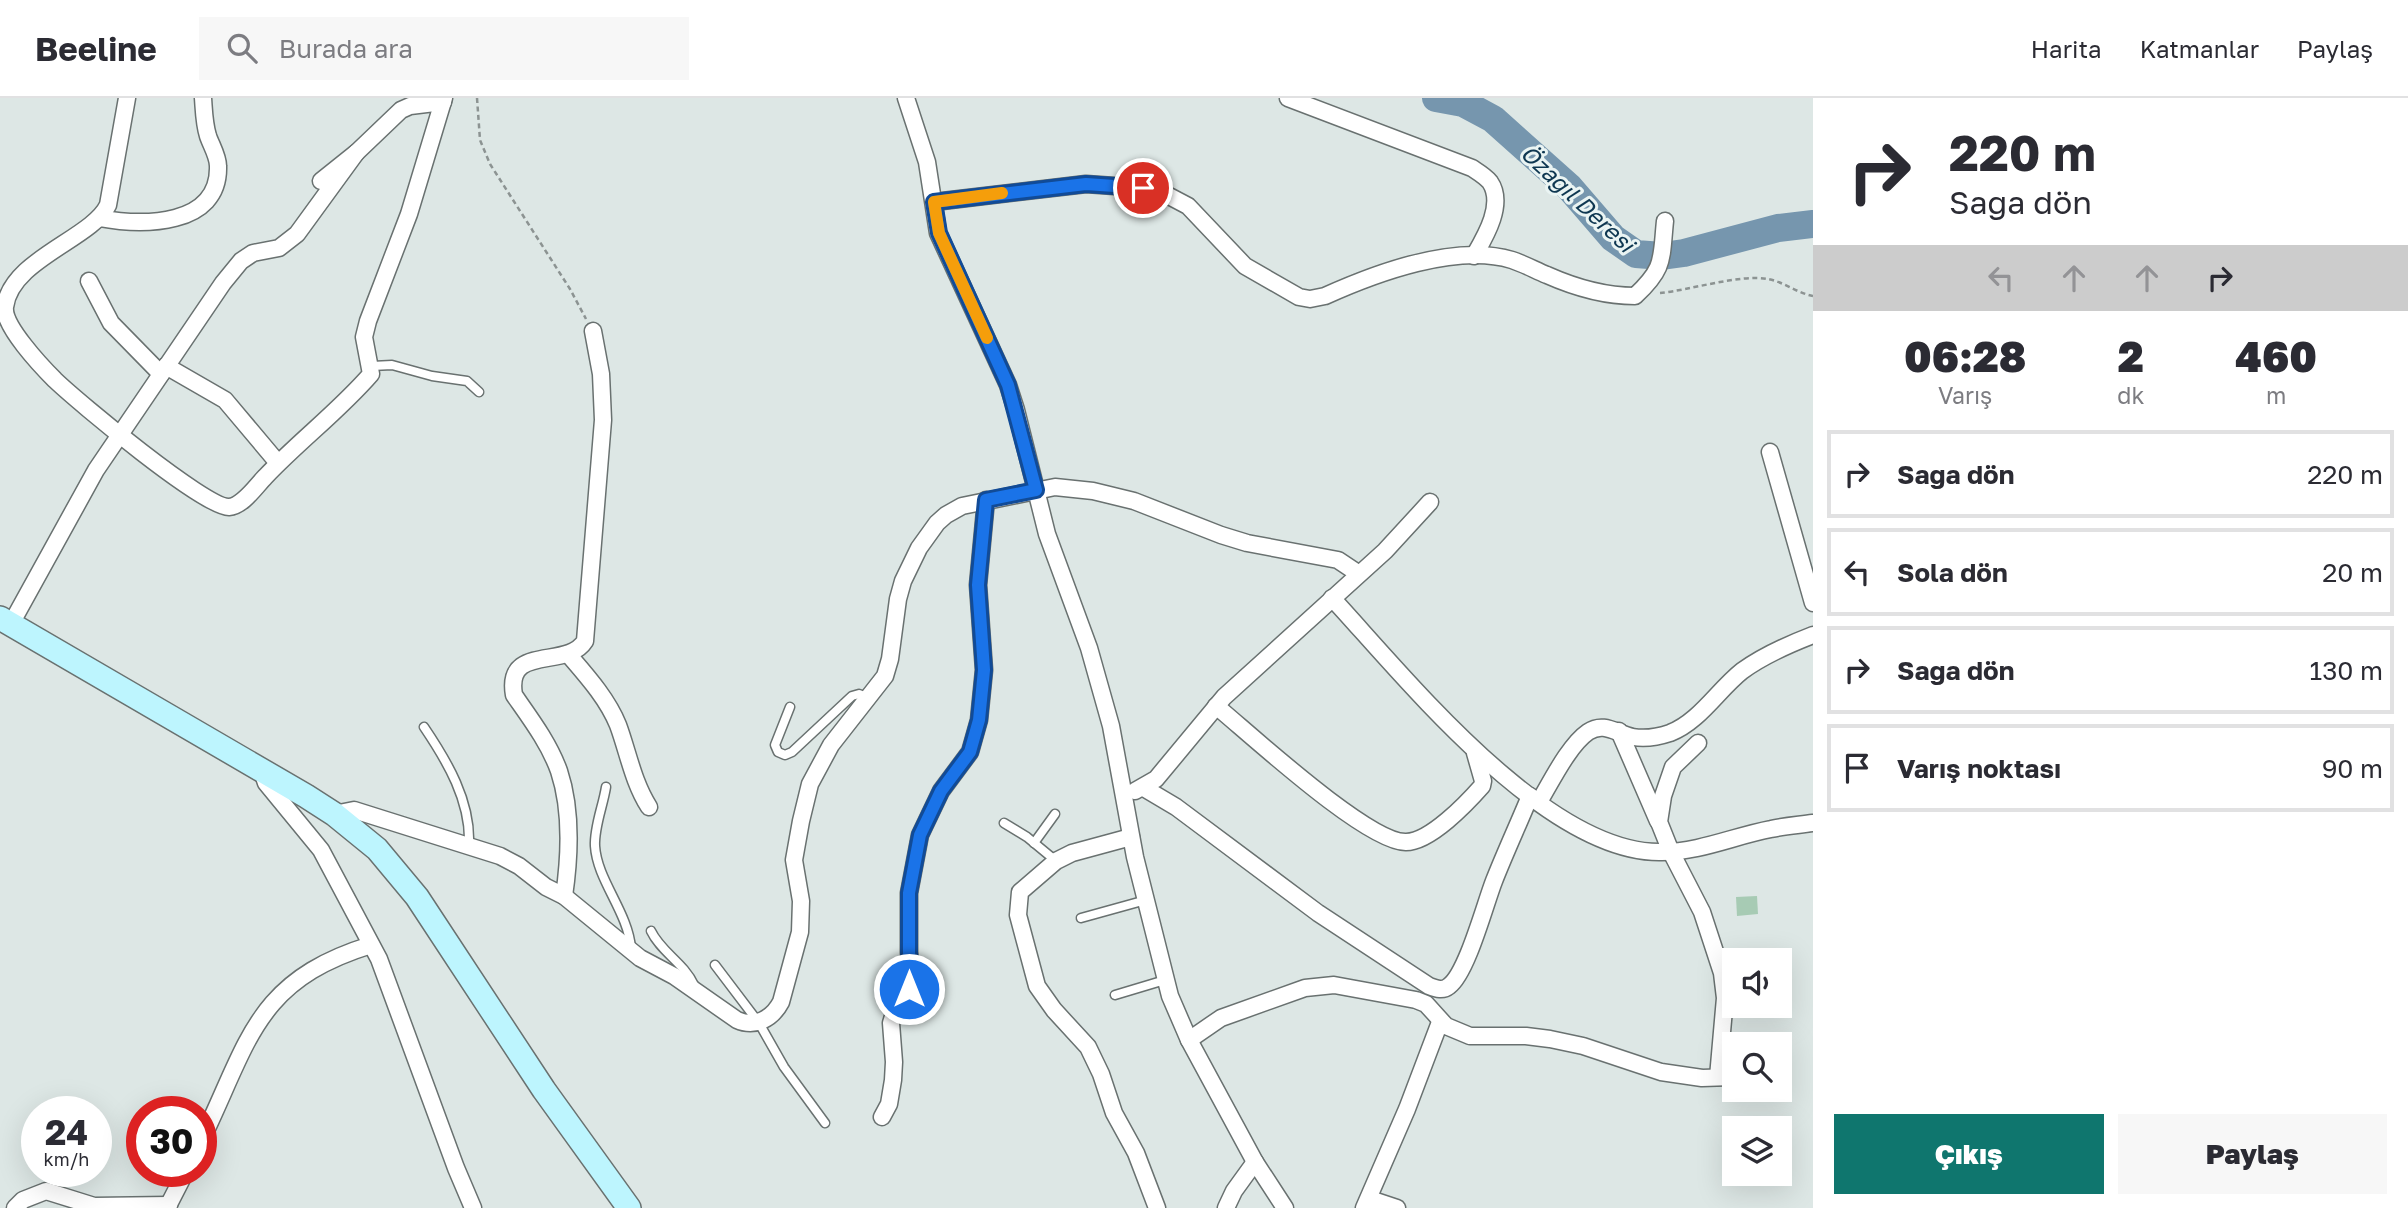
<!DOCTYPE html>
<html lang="tr">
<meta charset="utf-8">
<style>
body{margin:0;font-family:"Golos Text",sans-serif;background:#f7f7f7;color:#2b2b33;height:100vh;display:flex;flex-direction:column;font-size:26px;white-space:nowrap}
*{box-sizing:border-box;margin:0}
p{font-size:23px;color:#7c7c81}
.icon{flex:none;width:38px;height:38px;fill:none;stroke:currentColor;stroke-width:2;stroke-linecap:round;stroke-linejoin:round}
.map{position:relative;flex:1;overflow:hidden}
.side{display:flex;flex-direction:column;background:#fff;width:595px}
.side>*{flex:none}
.banner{background:#fff;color:#2b2b33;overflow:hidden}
.buttons{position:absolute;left:1722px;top:850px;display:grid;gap:14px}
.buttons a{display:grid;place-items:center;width:70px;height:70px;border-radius:0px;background:#fff;box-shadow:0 7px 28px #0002;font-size:35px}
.speed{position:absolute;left:21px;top:998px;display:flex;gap:14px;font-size:35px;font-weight:700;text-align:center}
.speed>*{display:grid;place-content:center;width:91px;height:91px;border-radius:50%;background:#fff;box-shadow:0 7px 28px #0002;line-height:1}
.speed small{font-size:18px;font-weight:400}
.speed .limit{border:10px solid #d22;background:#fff;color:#111}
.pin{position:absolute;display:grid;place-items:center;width:60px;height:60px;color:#fff;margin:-30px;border:4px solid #fff;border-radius:50%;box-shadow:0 2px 7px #0007}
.me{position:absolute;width:77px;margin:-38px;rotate:0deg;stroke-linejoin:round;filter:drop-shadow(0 0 5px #0008)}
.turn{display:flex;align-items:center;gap:24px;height:147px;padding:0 21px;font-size:32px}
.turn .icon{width:91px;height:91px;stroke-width:2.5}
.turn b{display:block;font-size:49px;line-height:60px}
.lanes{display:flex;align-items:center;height:66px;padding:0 21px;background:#0003;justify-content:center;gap:35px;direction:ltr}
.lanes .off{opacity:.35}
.eta{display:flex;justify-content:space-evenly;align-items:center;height:119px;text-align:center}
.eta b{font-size:42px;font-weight:800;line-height:49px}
.button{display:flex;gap:14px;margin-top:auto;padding:14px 21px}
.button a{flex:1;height:80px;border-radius:0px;background:#0f766e;color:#fff;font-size:28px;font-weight:800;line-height:80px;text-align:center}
.button a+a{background:#f7f7f7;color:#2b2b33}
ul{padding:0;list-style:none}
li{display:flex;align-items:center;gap:21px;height:88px;margin:0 14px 10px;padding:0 7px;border:4px solid #e1e1e2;border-radius:0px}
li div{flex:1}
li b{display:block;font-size:26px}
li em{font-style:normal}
header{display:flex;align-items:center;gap:42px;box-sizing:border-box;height:98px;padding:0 35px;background:#fff;border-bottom:2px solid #e1e1e2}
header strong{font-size:33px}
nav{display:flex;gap:38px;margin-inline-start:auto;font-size:24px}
.search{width:490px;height:63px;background:#f7f7f7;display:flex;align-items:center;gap:18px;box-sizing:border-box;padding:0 24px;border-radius:0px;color:#7c7c81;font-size:26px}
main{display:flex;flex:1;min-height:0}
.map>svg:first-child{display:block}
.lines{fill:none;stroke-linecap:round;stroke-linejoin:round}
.river{stroke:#7696ae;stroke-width:28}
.building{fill:#a7cbb4}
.lane-casing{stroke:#697170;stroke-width:11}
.street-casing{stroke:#697170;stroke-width:19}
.secondary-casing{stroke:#697170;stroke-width:26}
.path{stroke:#8c9392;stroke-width:2.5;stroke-dasharray:5 3.5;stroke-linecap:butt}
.lane{stroke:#fff;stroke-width:8}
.street{stroke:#fff;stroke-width:16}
.secondary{stroke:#bdf5fe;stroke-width:23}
.route-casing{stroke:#114b97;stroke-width:18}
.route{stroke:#1a73e8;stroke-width:12}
.slow{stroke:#f59e0b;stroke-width:12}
.labels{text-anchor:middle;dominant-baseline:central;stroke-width:6;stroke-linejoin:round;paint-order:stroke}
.water-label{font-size:23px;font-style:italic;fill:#0e3751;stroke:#eaf4f3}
</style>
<header>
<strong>Beeline</strong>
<div class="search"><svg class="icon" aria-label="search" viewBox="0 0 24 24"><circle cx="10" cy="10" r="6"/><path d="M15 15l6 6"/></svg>Burada ara</div>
<nav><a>Harita</a><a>Katmanlar</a><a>Paylaş</a></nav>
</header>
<main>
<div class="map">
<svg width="1813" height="1110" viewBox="0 0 1813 1110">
<rect width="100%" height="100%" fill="#dde7e5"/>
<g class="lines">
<path class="river" d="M1436 0 1463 5 1493 21 1569 89 1613 140 1636 156 1662 158 1684 155 1778 130 1813 126"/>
</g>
<path class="building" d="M1757 798 1758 816 1737 818 1736 799Z"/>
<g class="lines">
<defs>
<g id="lane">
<path d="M372 268 392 267 432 278 467 283 479 294"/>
<path d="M790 609 775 647 778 654 785 657 792 654 852 598 859 596 869 600"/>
<path d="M424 629C447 663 471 703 469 747"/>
<path d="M606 689C603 708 594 729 595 748 597 782 628 814 631 850"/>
<path d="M1004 725 1027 739 1056 763"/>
<path d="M1034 745 1055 716"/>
<path d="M1081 820 1146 802"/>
<path d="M651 833C661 854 684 865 694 887"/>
<path d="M715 867 759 925 784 969 825 1025"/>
<path d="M1115 897 1165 882"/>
</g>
<g id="street">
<path d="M127 0 108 107C92 141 11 161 5 209 3 228 42 269 55 282 78 304 205 410 229 409 243 408 256 388 265 379 299 343 339 313 371 276L364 239 368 223 409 116 444 0"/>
<path d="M906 0 927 64 938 135 1008 287 1016 312 1047 436 1089 550 1111 628 1135 759 1170 898 1189 942 1255 1064 1285 1110"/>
<path d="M1288 0 1472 70C1478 74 1485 78 1490 84 1505 106 1485 139 1474 158"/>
<path d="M321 83 356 55 401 12 410 8 443 4"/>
<path d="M934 104 1086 86 1143 90 1169 98 1188 108 1245 168 1299 199 1310 201 1325 198C1376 175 1457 145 1512 162 1524 166 1535 172 1547 177 1574 189 1605 198 1635 198 1665 170 1661 162 1665 123"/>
<path d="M99 120C142 128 220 129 218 68 218 58 211 47 208 38 204 25 204 13 203 0"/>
<path d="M89 183 111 225 161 276"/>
<path d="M166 268 225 302 278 365"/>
<path d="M1770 354 1813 505"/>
<path d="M1332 500C1405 579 1547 757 1662 754 1700 754 1734 738 1771 731 1785 728 1799 727 1813 725"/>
<path d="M11 526 96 372 223 185 241 163 253 155 279 150 297 136 356 55"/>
<path d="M568 556C586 577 607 600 618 627 628 654 633 684 649 709"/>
<path d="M1216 608C1250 636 1368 745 1406 744 1430 744 1467 705 1482 688L1483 683 1475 655"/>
<path d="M1619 633 1658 723"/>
<path d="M1698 645 1673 669 1663 698 1659 724 1671 754 1702 814 1722 875 1725 900 1718 979"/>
<path d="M262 673 266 685 321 752 379 861 456 1070 473 1110"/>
<path d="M1144 690 1176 709 1318 815 1429 888C1437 891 1443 893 1449 888 1467 875 1485 806 1494 783 1505 755 1518 727 1530 698"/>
<path d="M1135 693 1156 681 1224 599 1385 453 1430 404"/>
<path d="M1539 704C1551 684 1569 647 1588 634 1604 623 1617 636 1633 639 1645 641 1658 639 1670 635 1699 624 1718 592 1742 573 1764 557 1787 547 1813 537"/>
<path d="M334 716 354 712 500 758 519 768 546 789 564 798 640 860 674 878 737 922C755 930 772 921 781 904L800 834 801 803 794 762 801 723 810 686 831 647 885 578 890 561 898 501 903 483 919 450 937 425 946 417 962 408 1055 389 1093 393 1134 403 1221 437 1247 445 1338 462 1359 476"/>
<path d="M1131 739 1072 755 1056 763 1020 794 1018 817 1037 888 1054 912 1088 949 1101 976 1114 1015 1136 1055 1157 1110"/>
<path d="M564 798C570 757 572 712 559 673 549 645 530 620 514 597 505 545 567 572 585 543L603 322 601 276 593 233"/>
<path d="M1189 942 1221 920 1305 890 1334 887 1416 902 1426 906 1446 928 1470 938H1526L1550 941 1583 948 1661 974 1702 980 1732 979"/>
<path d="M882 1019 889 1006 893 982 894 964 891 925 895 912 911 885 909 854V795L920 737 941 693 970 654 979 622 984 572 978 487 986 402"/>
<path d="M201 1043C249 945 254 883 371 847"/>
<path d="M1370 1101 1397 1110"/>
<path d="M15 1110 23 1102 46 1093 94 1108 169 1107"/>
<path d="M167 1110 186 1073"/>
<path d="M1226 1110 1234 1093 1255 1064"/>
<path d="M1364 1110 1407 1011 1440 924"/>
</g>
<path id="secondary" d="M0 520 306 698 334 716 377 751 417 799 544 992 629 1110"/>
</defs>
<use href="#lane" class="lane-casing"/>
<use href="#street" class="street-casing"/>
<use href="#secondary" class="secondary-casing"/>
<g class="path">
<path d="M477 0 480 42 490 66 570 191 586 221"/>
<path d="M1660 195C1691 192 1739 176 1768 181 1784 184 1797 195 1813 198"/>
</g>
<use href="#lane" class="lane"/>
<use href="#street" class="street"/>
<use href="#secondary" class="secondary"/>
</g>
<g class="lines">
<defs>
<path id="route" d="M909 891 911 878 909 854V795L920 737 941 693 970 654 979 622 984 572 978 487 986 402 1036 392 1008 287 939 135 934 104 1086 86 1143 90"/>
</defs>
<use href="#route" class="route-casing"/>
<use href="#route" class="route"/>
<path class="slow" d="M987 240 939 135 934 104 1002 95"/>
</g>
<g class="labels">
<g class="water-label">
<text transform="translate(1578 100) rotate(43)">Özağıl Deresi</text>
</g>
</g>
</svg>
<div class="buttons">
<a><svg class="icon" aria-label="sound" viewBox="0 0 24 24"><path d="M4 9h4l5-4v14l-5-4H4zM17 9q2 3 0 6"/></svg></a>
<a><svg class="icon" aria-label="search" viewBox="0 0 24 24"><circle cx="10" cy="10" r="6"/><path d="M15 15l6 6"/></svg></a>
<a><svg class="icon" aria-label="layers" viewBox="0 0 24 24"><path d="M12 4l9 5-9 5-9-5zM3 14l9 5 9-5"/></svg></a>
</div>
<div class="speed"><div>24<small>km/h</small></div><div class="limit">30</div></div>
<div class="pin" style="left:1143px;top:90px;background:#d93025"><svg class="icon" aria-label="arrive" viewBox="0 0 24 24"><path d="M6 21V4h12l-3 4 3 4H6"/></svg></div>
<svg class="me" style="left:909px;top:891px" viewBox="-20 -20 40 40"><circle r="17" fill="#1a73e8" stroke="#fff" stroke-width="3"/><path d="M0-11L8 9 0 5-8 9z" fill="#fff"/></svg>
</div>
<section class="side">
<div class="banner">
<div class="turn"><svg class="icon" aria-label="right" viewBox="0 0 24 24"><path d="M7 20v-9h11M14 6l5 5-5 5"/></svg><div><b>220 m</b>Sağa dön</div></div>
<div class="lanes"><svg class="icon off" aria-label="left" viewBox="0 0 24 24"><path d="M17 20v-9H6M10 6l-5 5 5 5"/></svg><svg class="icon off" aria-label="ahead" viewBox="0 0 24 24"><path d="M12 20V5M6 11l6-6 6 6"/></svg><svg class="icon off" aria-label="ahead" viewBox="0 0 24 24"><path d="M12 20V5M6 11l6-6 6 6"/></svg><svg class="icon" aria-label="right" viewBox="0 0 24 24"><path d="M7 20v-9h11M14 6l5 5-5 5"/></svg></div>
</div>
<div class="eta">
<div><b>06:28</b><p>Varış</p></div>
<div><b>2</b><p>dk</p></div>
<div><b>460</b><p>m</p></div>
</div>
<ul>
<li><svg class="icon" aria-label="right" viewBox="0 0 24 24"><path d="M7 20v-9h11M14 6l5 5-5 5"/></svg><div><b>Sağa dön</b></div><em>220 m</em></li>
<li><svg class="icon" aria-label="left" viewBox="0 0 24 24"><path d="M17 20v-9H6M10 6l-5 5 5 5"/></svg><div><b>Sola dön</b></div><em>20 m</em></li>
<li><svg class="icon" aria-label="right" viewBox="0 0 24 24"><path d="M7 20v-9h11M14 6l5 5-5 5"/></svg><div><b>Sağa dön</b></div><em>130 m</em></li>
<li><svg class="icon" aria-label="arrive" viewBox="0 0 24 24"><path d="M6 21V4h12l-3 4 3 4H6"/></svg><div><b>Varış noktası</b></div><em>90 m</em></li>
</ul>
<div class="button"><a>Çıkış</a><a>Paylaş</a></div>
</section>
</main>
